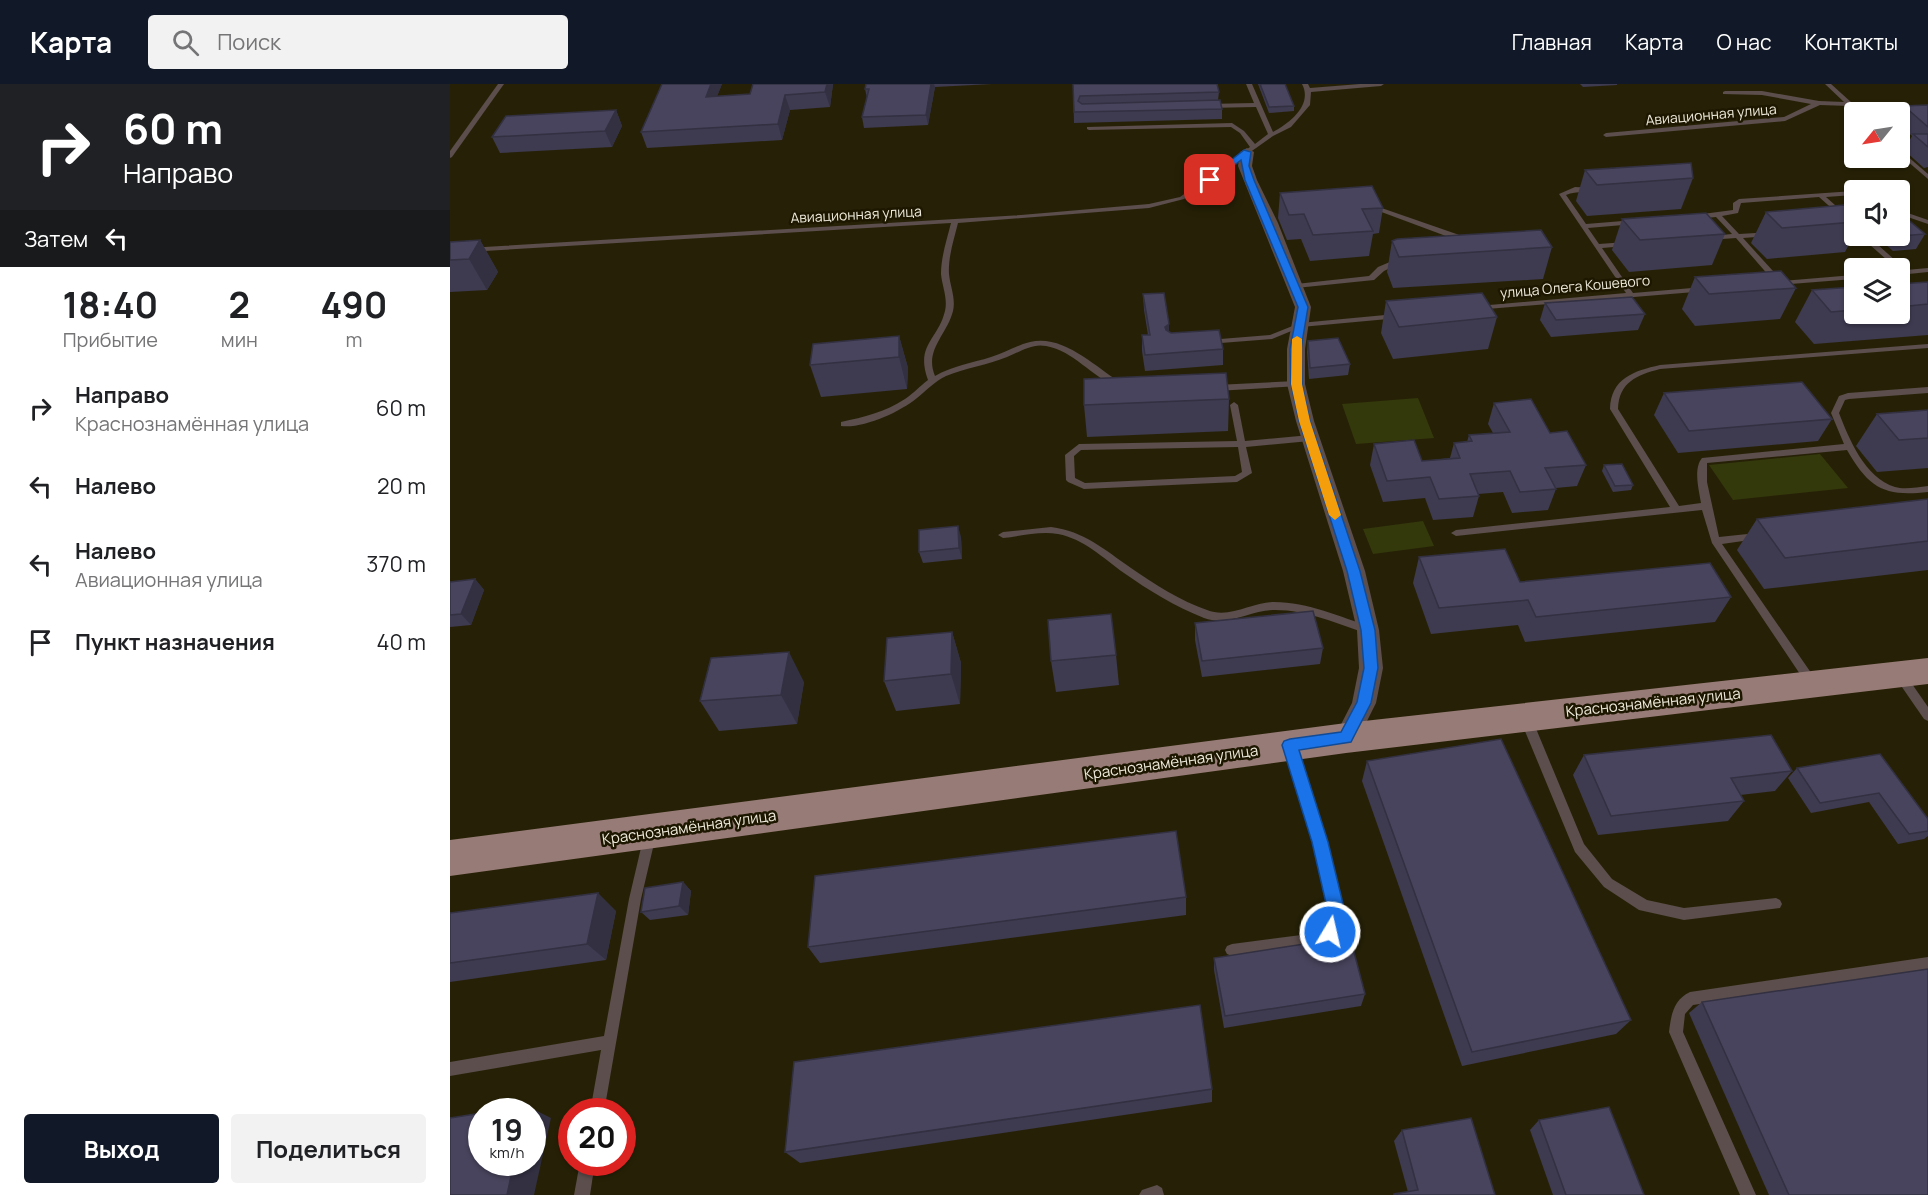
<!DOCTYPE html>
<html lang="ru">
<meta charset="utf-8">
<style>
body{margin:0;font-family:Manrope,sans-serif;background:#f2f2f2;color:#202124;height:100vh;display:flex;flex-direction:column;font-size:22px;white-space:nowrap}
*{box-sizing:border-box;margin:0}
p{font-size:20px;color:#757577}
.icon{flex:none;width:33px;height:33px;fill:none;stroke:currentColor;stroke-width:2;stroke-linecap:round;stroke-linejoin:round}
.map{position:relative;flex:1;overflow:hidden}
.details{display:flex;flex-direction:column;background:#fff;width:450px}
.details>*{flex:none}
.guide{background:#202124;color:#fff;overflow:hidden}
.needle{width:39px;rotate:240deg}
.buttons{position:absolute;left:1394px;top:18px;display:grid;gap:12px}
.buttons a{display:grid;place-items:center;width:66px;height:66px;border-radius:6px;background:#fff;box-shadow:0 2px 4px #0004;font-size:30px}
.speed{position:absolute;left:18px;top:1014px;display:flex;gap:12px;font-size:30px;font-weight:700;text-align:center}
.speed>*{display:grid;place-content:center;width:78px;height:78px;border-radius:50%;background:#fff;box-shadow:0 2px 4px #0004;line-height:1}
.speed small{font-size:15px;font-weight:400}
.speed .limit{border:9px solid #d22;background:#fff;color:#111}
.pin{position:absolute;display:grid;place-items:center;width:51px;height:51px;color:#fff;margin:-26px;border-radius:12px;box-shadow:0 3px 9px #0006}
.me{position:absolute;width:66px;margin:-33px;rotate:9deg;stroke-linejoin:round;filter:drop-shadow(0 0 4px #0008)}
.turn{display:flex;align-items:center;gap:21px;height:126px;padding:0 24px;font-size:27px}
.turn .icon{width:78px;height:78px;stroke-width:2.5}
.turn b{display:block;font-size:42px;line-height:51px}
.then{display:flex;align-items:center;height:57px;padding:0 24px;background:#0003;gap:12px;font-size:22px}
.eta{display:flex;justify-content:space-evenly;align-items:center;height:102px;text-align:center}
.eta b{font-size:36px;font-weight:700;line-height:42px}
.primary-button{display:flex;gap:12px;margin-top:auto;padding:12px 24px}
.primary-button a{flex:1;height:69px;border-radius:6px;background:#111827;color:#fff;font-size:24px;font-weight:700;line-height:69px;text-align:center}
.primary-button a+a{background:#f2f2f2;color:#202124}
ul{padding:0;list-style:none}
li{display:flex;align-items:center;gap:18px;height:78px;padding:0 24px}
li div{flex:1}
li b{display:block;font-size:22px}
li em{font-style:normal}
header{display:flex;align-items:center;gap:36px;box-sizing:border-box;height:84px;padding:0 30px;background:#111827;color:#fff}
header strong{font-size:28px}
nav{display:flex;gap:33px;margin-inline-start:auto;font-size:21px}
.search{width:420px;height:54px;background:#f2f2f2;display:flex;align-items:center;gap:15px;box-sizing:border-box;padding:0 21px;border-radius:6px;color:#757577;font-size:22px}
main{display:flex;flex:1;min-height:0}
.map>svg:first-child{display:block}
.green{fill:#34390c}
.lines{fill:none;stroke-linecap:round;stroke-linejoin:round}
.lane{fill:#5c4e4c;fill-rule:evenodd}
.street{fill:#5c4e4c;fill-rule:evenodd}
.primary{fill:#977b76;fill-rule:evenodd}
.wall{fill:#3e3a50}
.shaded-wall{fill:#323041}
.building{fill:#48445d;stroke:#323041;stroke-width:1.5}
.route{fill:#1a73e8;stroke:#114b97;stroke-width:1.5}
.slow{fill:#f59e0b}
.labels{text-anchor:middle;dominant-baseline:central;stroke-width:5;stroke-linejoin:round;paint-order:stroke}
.far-street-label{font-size:14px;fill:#eeeadb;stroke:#1d1700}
.street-label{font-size:15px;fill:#eeeadb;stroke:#1d1700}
</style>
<header>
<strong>Карта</strong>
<div class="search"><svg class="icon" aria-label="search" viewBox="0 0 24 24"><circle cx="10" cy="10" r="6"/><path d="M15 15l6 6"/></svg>Поиск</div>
<nav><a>Главная</a><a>Карта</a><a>О нас</a><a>Контакты</a></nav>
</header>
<main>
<section class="details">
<div class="guide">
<div class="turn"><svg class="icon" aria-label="right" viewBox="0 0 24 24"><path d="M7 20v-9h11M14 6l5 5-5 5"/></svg><div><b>60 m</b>Направо</div></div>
<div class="then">Затем<svg class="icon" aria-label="left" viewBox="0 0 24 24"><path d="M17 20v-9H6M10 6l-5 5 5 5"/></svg></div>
</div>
<div class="eta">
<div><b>18:40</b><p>Прибытие</p></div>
<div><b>2</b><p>мин</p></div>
<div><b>490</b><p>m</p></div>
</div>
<ul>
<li><svg class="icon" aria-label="right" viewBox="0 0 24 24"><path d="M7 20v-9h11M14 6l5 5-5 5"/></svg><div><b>Направо</b><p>Краснознамённая улица</p></div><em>60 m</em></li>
<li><svg class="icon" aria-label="left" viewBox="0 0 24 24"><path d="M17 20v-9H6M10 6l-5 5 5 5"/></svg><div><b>Налево</b></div><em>20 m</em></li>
<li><svg class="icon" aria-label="left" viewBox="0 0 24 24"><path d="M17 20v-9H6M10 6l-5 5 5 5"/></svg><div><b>Налево</b><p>Авиационная улица</p></div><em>370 m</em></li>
<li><svg class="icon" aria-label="arrive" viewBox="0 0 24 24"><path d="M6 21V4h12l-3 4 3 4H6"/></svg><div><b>Пункт назначения</b></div><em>40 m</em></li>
</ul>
<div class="primary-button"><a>Выход</a><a>Поделиться</a></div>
</section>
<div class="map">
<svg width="1478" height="1111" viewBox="0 0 1478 1111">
<rect width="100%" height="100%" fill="#262106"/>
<g class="green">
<path d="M968 314 984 354 906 360 892 320Z"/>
<path d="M1370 370 1398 404 1283 416 1259 381Z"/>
<path d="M973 437 984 462 923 470 913 445Z"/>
</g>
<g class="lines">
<g class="lane">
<path d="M48 0H54L2 73 0 74V67Z"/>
<path d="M796 0H802L823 48C840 39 863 21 852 0H858L860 4 910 0H934L931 2 861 8 860 21 841 43 823 52 734 115 699 124 508 139C504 155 498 173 499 190 500 202 506 214 503 227 497 251 474 266 485 292 502 282 522 279 541 273 555 269 567 261 580 258 613 250 644 282 670 298V302L667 303C642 293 624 267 596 262 582 259 570 268 557 273 537 281 516 284 496 292 484 298 477 306 467 314 450 328 413 345 391 342V338C414 333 435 328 455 315 464 309 470 302 478 296 465 261 488 256 495 227 498 214 492 202 491 190 491 173 497 155 501 139L0 169V165L571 131 699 120 730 113 800 63 790 49 781 43 639 46 637 45V43L782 39 794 47 805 60 818 50 806 23 757 24 754 22 757 20 804 19Z"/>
<path d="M1375 0H1381L1412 28H1406L1399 22 1370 21 1335 37 1156 53 1153 51 1156 49 1334 33 1361 20 1312 11 1273 10V8L1275 7H1312L1369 17 1394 18Z"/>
<path d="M1449 65 1478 90V95L1449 70Z"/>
<path d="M1125 103 1143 104 1146 106C1139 110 1127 106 1116 111L1136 140 1185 136 1188 138 1185 140 1138 144 1149 160 1176 158 1180 160 1176 162 1152 164 1183 209 1254 203H1257V207L1025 226 1024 224 1028 222 1176 209 1109 110Z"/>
<path d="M1404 107V111L1376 113 1404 138V144L1369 113 1291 119 1288 129 1272 132 1289 150 1323 148V152H1320L1293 154 1332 197 1404 191V195L1327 201 1286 154 1258 156 1257 154 1261 152 1282 150 1266 133 1245 135 1242 133 1245 131 1283 126V119L1289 115Z"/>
<path d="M920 120 1018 154 1019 156 1012 158 918 123 917 122Z"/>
<path d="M1449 126 1478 136V140L1449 130Z"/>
<path d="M1410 152H1418L1456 186 1478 184V188L1449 191V184H1446Z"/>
<path d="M947 175 954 177 934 187 924 196 846 204 842 202 846 200 919 192 928 183Z"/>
<path d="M946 230 950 232 949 234 851 243 822 255 758 260 754 258 758 256 820 251 850 239Z"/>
<path d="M1478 260V264L1210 285C1187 291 1169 298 1168 325L1229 422 1251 419C1249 406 1243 385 1252 374L1394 360 1381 329 1389 312 1398 309 1478 303V309L1399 315 1395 316 1389 329C1399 355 1415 394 1445 403 1455 406 1467 403 1478 402V408C1434 413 1419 404 1397 366L1257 379V398L1269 453 1307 449 1312 452 1307 455 1272 460 1366 596 1367 599 1366 602H1358L1262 459 1252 426 1006 452 1001 449 1006 446 1220 423 1160 325C1161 294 1184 287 1210 281Z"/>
<path d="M846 297 849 298V302L766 307 762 304 766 301Z"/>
<path d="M784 318 788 321 795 357 860 351 864 354 860 357 796 363 802 389 787 398 634 405 618 398 616 396 615 371 629 360 787 357 780 321ZM788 363 792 388 785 392 635 399 625 394 624 372 631 366Z"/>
<path d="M601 443C634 447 655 466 681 484 704 500 731 517 757 526 780 535 802 518 824 518 858 518 890 533 922 543L923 546 922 549 918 550C888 540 857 526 825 526 800 526 779 543 754 534 726 523 698 506 674 489 653 474 634 455 608 450 590 447 571 452 553 454L548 451 553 448Z"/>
<path d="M1449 586 1453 587 1478 623V637L1474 635 1445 593 1444 590 1445 587Z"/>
<path d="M1076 630 1080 632 1082 635 1134 760 1162 795 1197 816 1234 824 1326 814 1330 816 1332 820 1330 824 1234 836 1189 826 1154 803 1125 768 1070 635 1072 632Z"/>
<path d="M841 659 845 661 847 664 876 758 892 828 885 852 859 862 782 872 777 870 775 866 777 862 782 860 859 850 875 844 880 828 864 758 835 664 837 661Z"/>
<path d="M200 746 204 747 206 751 191 815 154 1028H140L151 966 0 992V978L154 952 179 815 194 751 196 747Z"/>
<path d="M1478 873V885L1243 921 1235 930 1233 948 1306 1111H1290L1219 948C1221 932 1223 916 1240 908Z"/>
<path d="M130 1078H145L140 1111H124Z"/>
<path d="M707 1101 712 1104 714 1111H689L692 1106Z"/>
</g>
<path class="street" d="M797 64 804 68 802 82 807 96 828 139 861 223 855 265V300L864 337 915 487 929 546 933 584 926 619 905 661 896 664 887 661 884 654 902 619 909 584 907 546 893 487 846 337 837 300V265L845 223 788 82 790 68Z"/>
<path class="primary" d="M1478 574V600L896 669 0 792V756L896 639Z"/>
</g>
<g class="wall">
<path d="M272 0 267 12 300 10 383 0 380 23 340 26 332 56 197 64 191 48Z"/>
<path d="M416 0H542L485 3 478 41 414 44 412 33 417 14 415 5Z"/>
<path d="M623 0 769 8 768 16 772 25V35L624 39Z"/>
<path d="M808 0H835L844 22V27L819 29Z"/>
<path d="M1130 0H1167V1L1133 3Z"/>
<path d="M1478 21V83L1474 84 1454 66 1462 52 1449 40V32L1454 22Z"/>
<path d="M166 26 172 42 162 63 50 69 42 53Z"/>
<path d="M1135 86 1243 94 1231 125 1137 132 1126 117Z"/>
<path d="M830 109 933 124 929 149 923 150 919 172 860 177 851 155 837 156 828 134Z"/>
<path d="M1316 128 1403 130 1404 129V151L1395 168 1317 175 1301 159Z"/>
<path d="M1449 128 1475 150 1466 165 1443 167 1426 152H1449Z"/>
<path d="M1172 135 1275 150 1262 181 1179 188 1162 166Z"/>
<path d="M30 156 48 188 37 206 0 208V158Z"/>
<path d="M942 157 1102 163 1093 195 943 204 937 188Z"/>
<path d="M1245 193 1346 204 1330 235 1245 242 1232 225Z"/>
<path d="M1478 198V251L1364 260 1345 238 1362 206 1404 203V230H1449V200Z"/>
<path d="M693 210 719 240V248L773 265V281L695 287 692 267V251H698L694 226Z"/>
<path d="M936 217 1047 233 1038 265 943 275 931 249Z"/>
<path d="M1095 219 1195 230 1188 246 1101 253 1090 236Z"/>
<path d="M449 252 458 284 457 305 371 313 360 281Z"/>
<path d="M858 257 900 280 898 291 859 295 857 268Z"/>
<path d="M1214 309 1382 335 1368 357 1228 369 1204 331Z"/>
<path d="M779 315 778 347 637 353 634 321Z"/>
<path d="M1044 319 1100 349 1136 381 1127 402 1106 404V405L1098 426 1062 429 1053 408 1028 410 1029 412 1023 433 983 436 975 414 933 418 920 381 924 360 972 377 1000 374 1004 359 1017 358 1019 351 1043 349 1038 340Z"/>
<path d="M1478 326V384L1427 388 1406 362 1427 330Z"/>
<path d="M1154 381 1183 401 1181 406 1163 408 1152 387Z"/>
<path d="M1478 415V486L1314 505 1287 466 1307 435Z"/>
<path d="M511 453 512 475 473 479 469 468Z"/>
<path d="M969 473 1070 498 1281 513 1265 538 1075 558 1068 541 981 550 963 499Z"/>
<path d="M25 495 34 506 21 541 0 543V498Z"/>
<path d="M745 539 873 564 870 580 752 593 745 556Z"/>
<path d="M502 548 511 579 510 620 446 627 434 597Z"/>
<path d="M666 571 669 601 606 608 601 577Z"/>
<path d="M354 598 347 640 269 647 250 617Z"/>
<path d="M1430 670 1478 735V752L1474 755 1448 760 1419 718 1361 729 1338 694 1347 684Z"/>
<path d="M1134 671 1342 687 1325 707 1290 711 1294 717 1278 737 1148 751 1123 691Z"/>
<path d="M917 677 1181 936 1166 950 1012 982 912 697Z"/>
<path d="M233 798 241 807 238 831 200 836 191 828Z"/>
<path d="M736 813V831L370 879 358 863Z"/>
<path d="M166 827 156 876 0 898V829Z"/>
<path d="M764 874 915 910 911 922 774 944 764 886Z"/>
<path d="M1252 918 1478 1111H1319L1239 929Z"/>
<path d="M762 1005V1018L350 1079 335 1068Z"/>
<path d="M1089 1036 1194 1111H1103L1080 1046Z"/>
<path d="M952 1046 1045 1111H943L958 1108 944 1057Z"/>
</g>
<g class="shaded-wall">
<path d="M261 0H272L261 28 256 13Z"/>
<path d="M377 0H383L380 23 375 8Z"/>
<path d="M481 0H484L485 3 478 41 476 31Z"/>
<path d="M335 11 340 26 332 56 328 40Z"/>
<path d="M166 26 172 42 162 63 155 47Z"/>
<path d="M30 156 48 188 37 206 19 175Z"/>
<path d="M719 240V256L715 243Z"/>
<path d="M449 252 458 284 457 305 449 273Z"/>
<path d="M508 442 511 453 512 475 509 464Z"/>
<path d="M25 495 34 506 21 541 11 530Z"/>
<path d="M502 548 511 579 510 620 501 590Z"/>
<path d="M339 568 354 598 347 640 331 611Z"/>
<path d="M233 798 241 807 238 831 229 822Z"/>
<path d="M148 809 166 827 156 876 137 860Z"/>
<path d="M77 1022 101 1034 84 1111H57L64 1078H82V1028H76Z"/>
</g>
<g class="building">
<path d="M212 0H261L256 13 300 10 303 0H377L375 8 335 11 328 40 191 48Z"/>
<path d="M416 0H481L476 31 412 33 419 5H415Z"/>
<path d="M623 0H767L769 8 630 12 628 17 632 20 770 16 772 25 624 28Z"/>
<path d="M810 0H835L844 22 819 23Z"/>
<path d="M1478 21V43L1454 22Z"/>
<path d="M166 26 155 47 42 53 56 32Z"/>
<path d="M1463 50H1478V63Z"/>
<path d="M1241 79 1243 94 1147 101 1135 86Z"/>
<path d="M922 102 933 124 912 125 923 147 863 151 854 130 839 131 830 109Z"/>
<path d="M1394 121 1404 130V138L1332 144 1316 128Z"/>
<path d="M1449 128 1475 150 1451 152 1449 150Z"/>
<path d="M1256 129 1275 150 1190 156 1172 135Z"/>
<path d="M1091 146 1102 163 949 173 942 157 947 155Z"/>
<path d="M30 156 19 175 0 176V158Z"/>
<path d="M1331 187 1346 204 1259 210 1245 193Z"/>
<path d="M1478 198V220L1449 223V200Z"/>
<path d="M1404 203V226L1381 228 1362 206Z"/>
<path d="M714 209 719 240 715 243 716 246 721 249 769 246 773 265 695 271 692 251H700L693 210Z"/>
<path d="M1032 209 1047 233 949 243 936 217Z"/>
<path d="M1182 213 1195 230 1106 236 1095 219Z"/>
<path d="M449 252V273L360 281 363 260Z"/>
<path d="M888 254 900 280 860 284 858 257Z"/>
<path d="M776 289 779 315 634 321V295Z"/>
<path d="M1352 298 1382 335 1239 347 1214 309Z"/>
<path d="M1081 315 1100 349 1117 347 1136 381 1095 384 1106 405 1070 408 1060 387 1020 390 1029 412 989 415 980 393 937 397 924 360 964 356 972 377 1010 374 1004 359 1022 357 1019 351 1060 348 1044 319Z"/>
<path d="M1478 326V354L1449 356 1427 330Z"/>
<path d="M1172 380 1183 401 1165 402 1154 381Z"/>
<path d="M1478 415V457L1335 474 1307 435Z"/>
<path d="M508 442 509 464 469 468V446Z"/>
<path d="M1055 465 1070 498 1260 479 1281 513 1086 533 1078 516 989 524 969 473Z"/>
<path d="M25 495 11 530 0 531V498Z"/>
<path d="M863 527 873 564 752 577 745 539Z"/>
<path d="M661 530 666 571 601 577 598 536Z"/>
<path d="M502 548 501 590 434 597 437 554Z"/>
<path d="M339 568 331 611 250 617 261 574Z"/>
<path d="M1321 651 1342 687 1281 694 1294 717 1161 732 1134 671Z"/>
<path d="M1051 655 1181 936 1022 968 917 677Z"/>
<path d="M1430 670 1478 735V747L1459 750 1429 709 1370 719 1347 684Z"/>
<path d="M726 747 736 813 358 863 365 792Z"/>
<path d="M233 798 229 822 191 828 195 804Z"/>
<path d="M148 809 137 860 0 879V829Z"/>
<path d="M900 853 915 910 775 932 764 874Z"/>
<path d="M1478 885V1111H1339L1252 918Z"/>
<path d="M750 921 762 1005 335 1068 344 978Z"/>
<path d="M77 1022 76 1028H41Z"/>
<path d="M1159 1023 1194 1111H1116L1089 1036Z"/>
<path d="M32 1029V1078H64L57 1111H0V1034Z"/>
<path d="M1021 1034 1045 1111H944V1110L968 1106 952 1046Z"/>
</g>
<path class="route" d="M794 66 801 68 799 82 804 96 858 223 851 265 852 300 860 337 910 487 925 546 928 584 921 619 901 658 849 666 878 758 895 828 886 854 880 856 874 854 871 848 878 828 862 758 832 661 834 657 840 655 891 648 907 618 914 584 911 546 897 487 849 337 841 300 840 265 848 223 795 96 791 76 763 98 756 96Z"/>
<path class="slow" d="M847 252 852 255V300L860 337 891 431 885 436 879 431 849 337 841 300 842 255Z"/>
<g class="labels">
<g class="far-street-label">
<text transform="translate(1261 30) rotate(-5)">Авиационная улица</text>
<text transform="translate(406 130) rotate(-3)">Авиационная улица</text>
<text transform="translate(1125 202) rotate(-5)">улица Олега Кошевого</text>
</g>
<g class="street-label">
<text transform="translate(1203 618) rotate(-6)">Краснознамённая улица</text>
<text transform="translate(721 678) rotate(-8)">Краснознамённая улица</text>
<text transform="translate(239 743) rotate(-8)">Краснознамённая улица</text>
</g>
</g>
</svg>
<div class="buttons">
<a><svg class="needle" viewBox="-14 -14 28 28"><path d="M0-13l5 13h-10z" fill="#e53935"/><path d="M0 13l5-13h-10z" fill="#757577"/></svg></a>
<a><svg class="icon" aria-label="sound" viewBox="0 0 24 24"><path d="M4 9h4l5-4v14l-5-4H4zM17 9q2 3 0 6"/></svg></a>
<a><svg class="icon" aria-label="layers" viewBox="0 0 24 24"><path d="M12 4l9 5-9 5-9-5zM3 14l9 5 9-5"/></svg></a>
</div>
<div class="speed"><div>19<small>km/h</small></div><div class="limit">20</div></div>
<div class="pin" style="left:760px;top:96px;background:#d93025"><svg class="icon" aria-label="arrive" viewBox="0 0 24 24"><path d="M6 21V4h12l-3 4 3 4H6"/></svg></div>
<svg class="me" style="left:880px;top:848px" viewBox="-20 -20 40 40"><circle r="17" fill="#1a73e8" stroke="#fff" stroke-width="3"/><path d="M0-11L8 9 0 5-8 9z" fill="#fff"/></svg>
</div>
</main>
